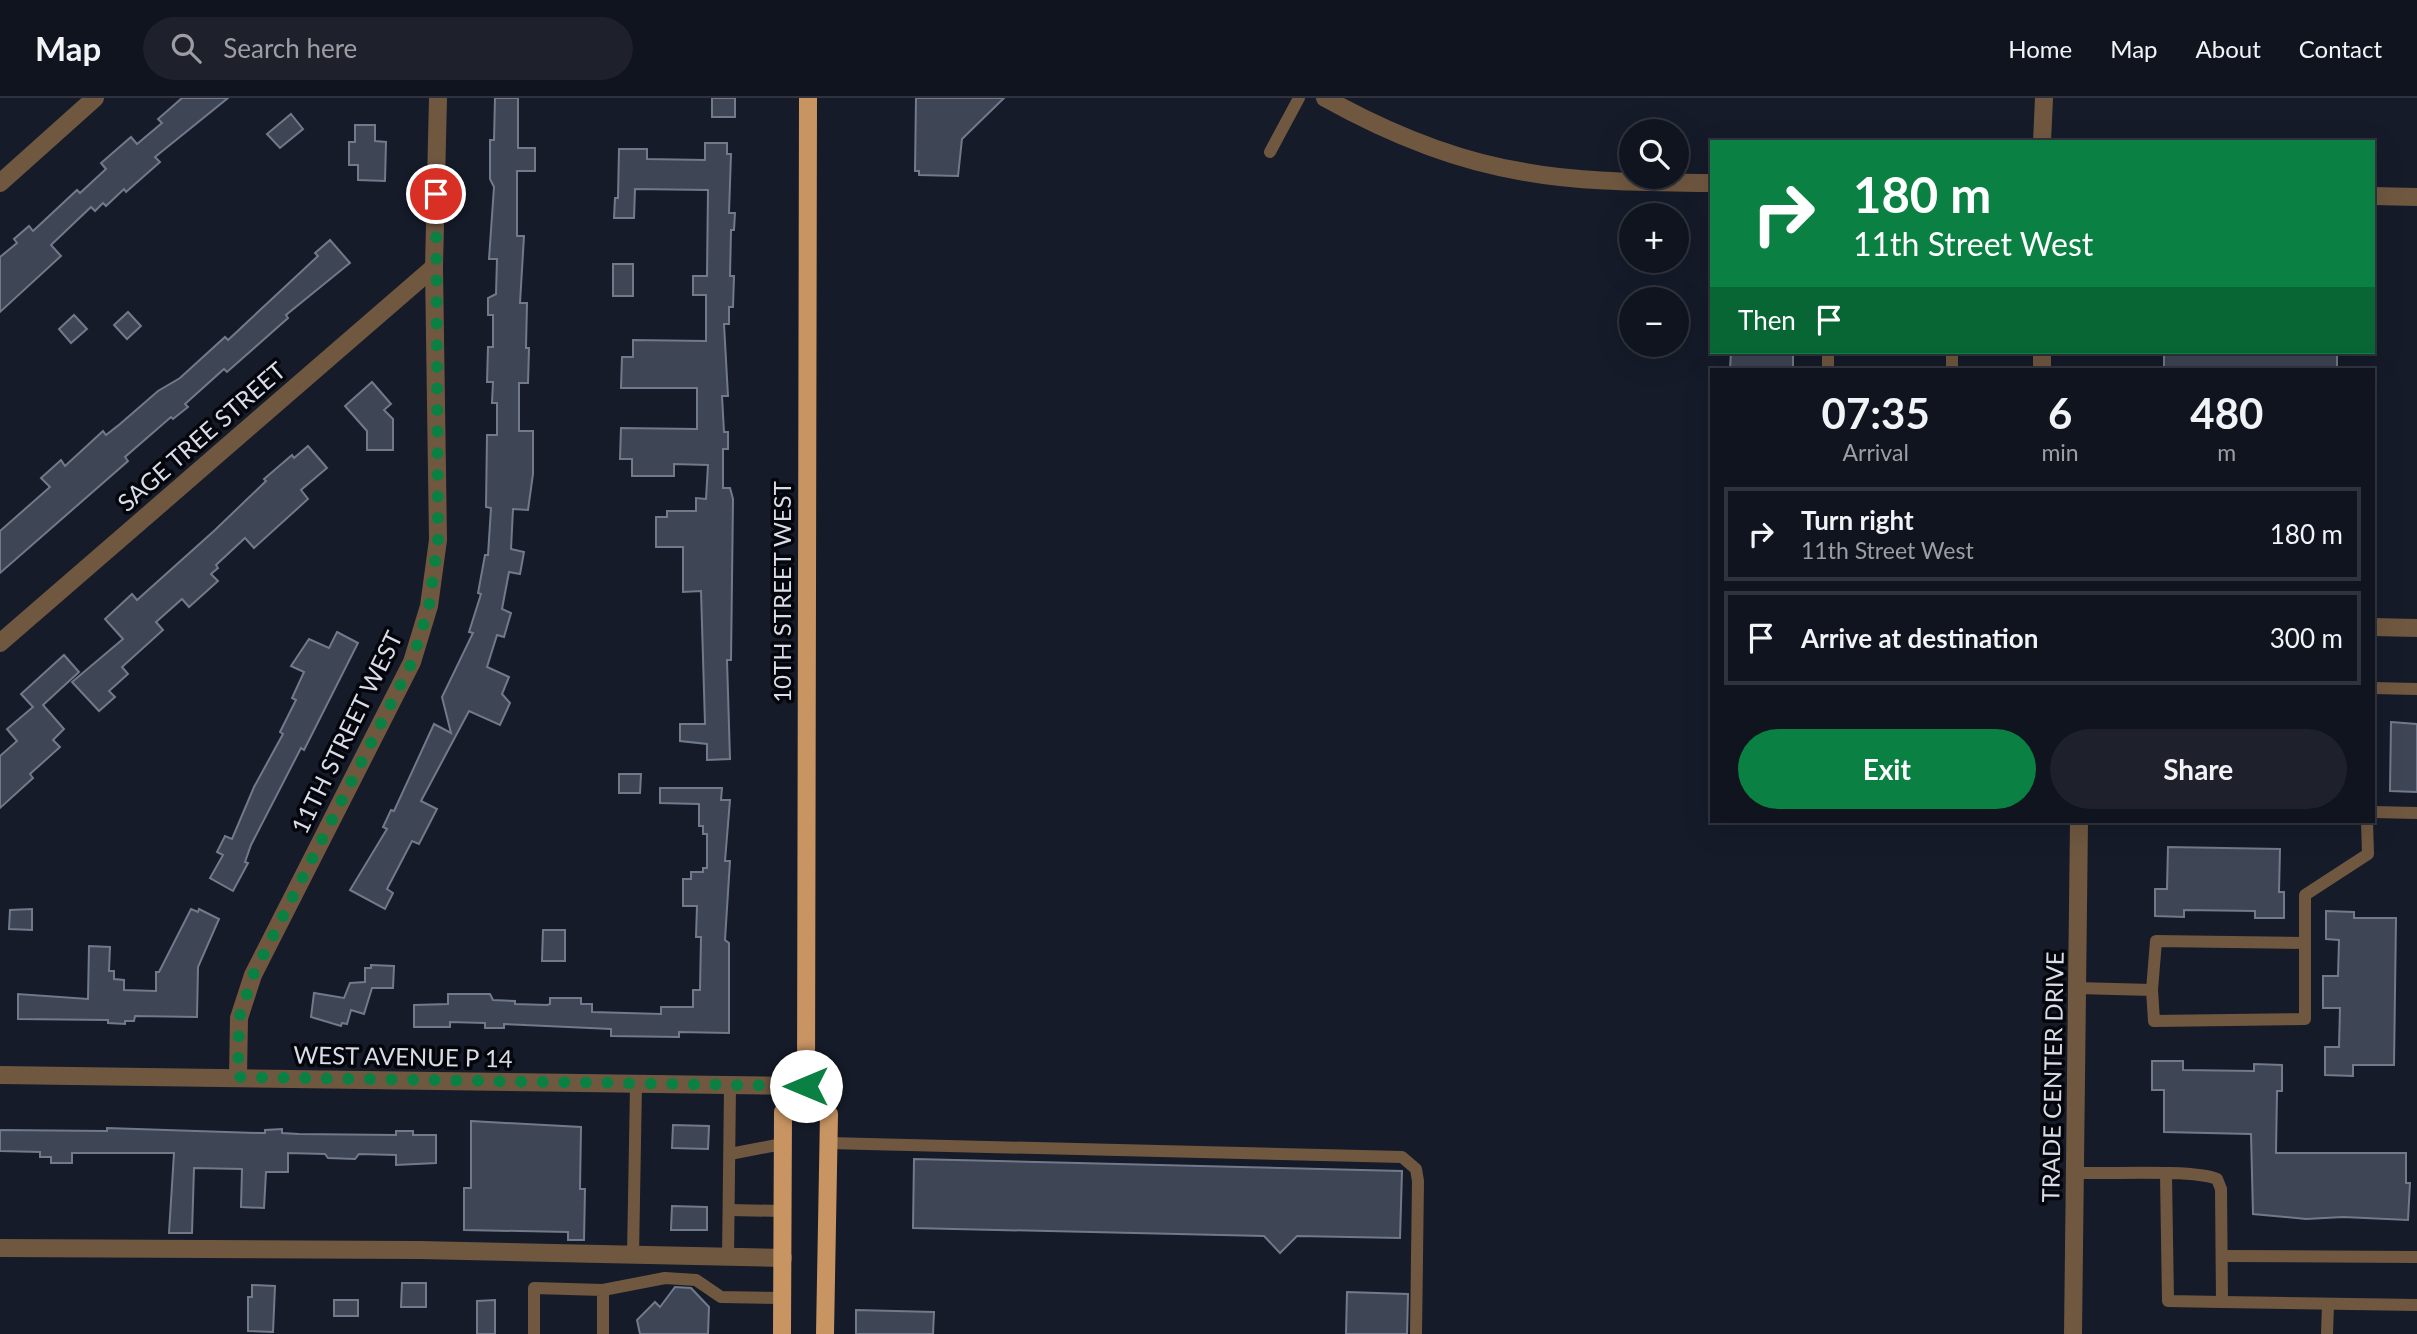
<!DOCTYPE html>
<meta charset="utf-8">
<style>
body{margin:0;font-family:Lato,sans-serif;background:#1e212c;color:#f1f3f6;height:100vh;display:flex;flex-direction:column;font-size:26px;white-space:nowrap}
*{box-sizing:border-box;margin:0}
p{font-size:23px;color:#9c9ea4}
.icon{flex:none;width:38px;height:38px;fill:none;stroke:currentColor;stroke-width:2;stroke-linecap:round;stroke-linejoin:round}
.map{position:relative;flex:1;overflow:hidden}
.panel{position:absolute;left:1710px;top:270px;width:665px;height:455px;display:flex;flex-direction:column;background:#10141f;border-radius:0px;box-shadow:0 7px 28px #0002,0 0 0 2px #30333d}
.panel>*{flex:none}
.banner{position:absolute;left:1710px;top:42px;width:665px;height:214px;border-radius:0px;box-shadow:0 7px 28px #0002,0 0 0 2px #30333d;background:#0b8043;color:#fff;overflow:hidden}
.controls{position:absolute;left:1619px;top:21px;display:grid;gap:14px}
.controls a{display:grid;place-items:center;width:70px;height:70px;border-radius:50%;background:#10141f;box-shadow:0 7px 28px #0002,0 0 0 2px #30333d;font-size:35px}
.pin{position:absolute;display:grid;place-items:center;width:60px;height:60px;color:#fff;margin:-30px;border:4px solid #fff;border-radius:50%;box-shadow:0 2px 7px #0007}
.me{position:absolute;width:77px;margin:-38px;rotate:270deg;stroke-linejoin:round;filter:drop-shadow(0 0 5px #0008)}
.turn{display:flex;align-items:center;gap:24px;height:147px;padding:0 28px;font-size:32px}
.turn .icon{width:91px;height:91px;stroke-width:2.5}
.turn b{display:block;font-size:49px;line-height:60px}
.then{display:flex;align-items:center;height:66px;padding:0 28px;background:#0003;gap:14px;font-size:26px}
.eta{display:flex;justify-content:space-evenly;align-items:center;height:119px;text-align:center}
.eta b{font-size:42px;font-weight:700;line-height:49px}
.button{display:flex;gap:14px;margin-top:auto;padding:14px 28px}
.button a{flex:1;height:80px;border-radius:42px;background:#0b8043;color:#fff;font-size:28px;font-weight:700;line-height:80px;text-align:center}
.button a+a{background:#1e212c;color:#f1f3f6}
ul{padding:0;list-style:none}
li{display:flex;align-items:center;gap:21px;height:94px;margin:0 14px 10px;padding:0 14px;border:4px solid #30333d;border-radius:0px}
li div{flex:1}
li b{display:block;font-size:26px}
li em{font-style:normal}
header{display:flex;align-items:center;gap:42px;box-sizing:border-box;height:98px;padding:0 35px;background:#10141f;border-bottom:2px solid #30333d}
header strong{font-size:33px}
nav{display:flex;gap:38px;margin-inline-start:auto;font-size:24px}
.search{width:490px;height:63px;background:#1e212c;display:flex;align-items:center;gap:18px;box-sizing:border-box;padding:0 24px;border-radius:38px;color:#9c9ea4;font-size:26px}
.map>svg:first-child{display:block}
.building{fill:#3e4555;stroke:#72798b;stroke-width:2}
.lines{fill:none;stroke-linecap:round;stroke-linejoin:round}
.lane{stroke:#705840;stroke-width:12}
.street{stroke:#705840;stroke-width:18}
.primary{stroke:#c79462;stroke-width:18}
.route{stroke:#0b8043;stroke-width:12;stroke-dasharray:0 21.6}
.labels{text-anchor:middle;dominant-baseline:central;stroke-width:7;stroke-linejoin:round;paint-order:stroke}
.street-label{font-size:24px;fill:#d9dde8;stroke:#04060c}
</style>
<header>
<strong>Map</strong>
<div class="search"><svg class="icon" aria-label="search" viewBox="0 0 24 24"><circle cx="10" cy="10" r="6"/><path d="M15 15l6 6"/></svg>Search here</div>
<nav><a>Home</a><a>Map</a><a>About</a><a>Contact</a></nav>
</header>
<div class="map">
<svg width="2417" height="1236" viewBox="0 0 2417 1236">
<rect width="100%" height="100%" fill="#151b29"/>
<g class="building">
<path d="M182 0H228L155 59 160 64 126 94 124 91 106 108 103 105 95 113 91 109 51 147 61 158 0 214V159L17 145 14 141 29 128 33 133 77 92 80 95 106 71 101 65 131 39 137 46 162 25 158 21Z"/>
<path d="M495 0H518V50H535V73H517V138H524L520 205H527L526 250H529L528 285H519V333H533V376L528 412 513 411 511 451 524 454 520 476 509 474 502 511 511 515 504 539 497 537 487 569 509 579 502 596 510 605 500 627 469 613 421 703 437 711 419 746 412 743 387 791 393 795 385 811 350 792 387 731 383 729 391 712 394 713 434 626 451 635 442 599 473 535 469 534 481 496 478 495 485 457H488L491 410 486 409 487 337H497V305H492L493 284H487L488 249H493V217H488V200L496 196 497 161H489L494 89 490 81V42H494Z"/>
<rect x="712" y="0" width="23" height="19"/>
<path d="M916 0H1004L962 41 958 78 919 77V73H915Z"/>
<path d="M291 16 303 31 280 50 267 36Z"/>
<path d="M355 27H375V43L386 44 385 83 358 82V67H349V44H355Z"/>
<path d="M705 45H727V56H731L729 115H735L734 132H731L730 178H734L733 209H729V226H724L728 298H722L724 334H728V351H723V390H730L733 401 731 562H727L730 661 707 662V646L680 643V626H705L701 493 683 494V449H656V419H667V413H696V400L706 401 708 367 674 366V378H632V361H620L621 330 697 331V290H621L622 259H633V242L706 243V197H693V178H707L708 92 635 91 634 120H614L615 100H618L619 51H647V61L705 62Z"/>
<path d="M330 142 350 165 286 217 288 220 227 274 224 271 185 306 188 309 173 321 171 319 125 359 128 363 0 475V433L50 389 41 380 61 362 65 368 103 333 106 337 120 326 158 293 180 280 225 239 228 242 318 158 315 155Z"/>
<rect x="613" y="166" width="20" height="32"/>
<path d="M128 214 141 228 127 241 114 227Z"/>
<path d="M74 217 87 231 71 245 59 231Z"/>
<path d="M1731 254H1793V271H1730Z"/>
<rect x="2164" y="254" width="173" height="17"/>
<path d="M372 284 391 306 384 312 393 321V352H367V333L345 308Z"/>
<path d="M308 348 327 370 301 392 308 401 254 450 245 440 216 467 218 470 211 476 218 483 189 509 182 501 156 524 163 532 122 569 128 576 109 593 115 599 99 613 72 584 123 541 105 521 132 496 137 502 215 432 266 383 264 381 292 357 294 360Z"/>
<path d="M337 534 358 545 304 652 301 650 251 747 245 764 248 765 233 793 210 780 223 757 217 754 225 738 232 741 254 689 283 636 280 634 296 602 292 600 304 574 291 568 309 541 329 550Z"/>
<path d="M64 557 79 574 43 607 64 631 53 642 60 649 30 676 33 680 0 710V658L17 643 7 631 33 609 21 596Z"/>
<path d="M2391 624 2417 626V694L2390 693Z"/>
<path d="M619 676H641L640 695H619Z"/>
<path d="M660 690H722L721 702H730L725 763H730L725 842 729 845V935L679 934V939L611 938V931L504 926V930H485V925L450 924V929H414V907L448 906V896H490L493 902 515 903V906L547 907 550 906V900H581V906H592V914L661 916V909H693V892H700L701 839H696L697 808H683V781H691V774H703V770H707V736H703V728H699V706L660 705Z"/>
<path d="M2168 749 2280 751 2279 794H2284V820H2255V813L2184 812V819L2155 818V791H2167Z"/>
<path d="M32 811V832L9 831 10 812Z"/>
<path d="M191 811 198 814 199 811 219 821 198 869 197 919 135 918 134 923H125V926L108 925V922L18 921V896L88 901 89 848 110 849 109 873H114V881L124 882V892L156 893V874H159Z"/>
<path d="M2326 813 2354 814V820H2396L2394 967H2353V978L2325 977V949H2339L2340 910H2323V878H2338L2339 842 2326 841Z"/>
<path d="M543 832H565V863H542Z"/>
<path d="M371 867 394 868 393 890H372L364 916 351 912 347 926 342 925 341 928 311 919 314 895 344 900 350 885 365 884V870H371Z"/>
<path d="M2152 963H2183V972L2254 973V966L2282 967V993H2277L2276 1055H2406V1085H2410L2408 1122 2343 1119 2306 1121 2253 1116 2251 1036 2164 1034V992H2152Z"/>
<path d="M471 1023 581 1029 580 1091H585L584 1142H568V1134L464 1132V1090H471Z"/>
<path d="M673 1027 709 1028 708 1051 672 1050Z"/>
<path d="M107 1030 259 1035H265V1032L282 1031V1035L299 1036 396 1037V1033H413V1037H436V1065L396 1067V1057L359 1056 355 1061 328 1060 325 1056 288 1055V1074H266L264 1110 241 1109 242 1071 194 1070 192 1135H169L174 1055H72V1065H51V1059H40V1054L0 1053V1032L107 1033Z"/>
<path d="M914 1061 1402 1073 1400 1140 1297 1138 1280 1155 1264 1138 913 1130Z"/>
<path d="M672 1108 707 1109V1132H671Z"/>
<path d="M402 1185H426V1209H401Z"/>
<path d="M252 1187 275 1188 273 1234 248 1233V1199H252Z"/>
<path d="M675 1189 691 1190 709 1209 708 1236H640L637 1222 655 1204 660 1209Z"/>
<path d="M1347 1194 1408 1196 1407 1236H1346Z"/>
<rect x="334" y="1202" width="24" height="16"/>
<path d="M495 1202V1236H477V1203Z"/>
<path d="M856 1212 934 1214 933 1236H856Z"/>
</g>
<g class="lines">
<g class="lane">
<path d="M1270 54 1299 0"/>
<path d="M1828 271V254"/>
<path d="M1952 271V254"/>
<path d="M2373 590 2417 591"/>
<path d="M2373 714 2417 715"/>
<path d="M2305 845 2156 843 2152 892 2154 923 2305 921V797L2368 756 2367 723"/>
<path d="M2077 890 2152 892"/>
<path d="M828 1045 1402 1059 1416 1071 1418 1083 1416 1236"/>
<path d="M730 1056 782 1046"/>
<path d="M2075 1075C2105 1076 2194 1071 2217 1081L2221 1091 2222 1204 2168 1203 2166 1077"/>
<path d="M729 1112 782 1113"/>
<path d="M633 1158 636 987"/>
<path d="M2222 1158 2417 1159"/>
<path d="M728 1161 730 988"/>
<path d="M603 1192 665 1180 696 1182 721 1199 783 1200"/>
<path d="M2222 1204 2417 1207"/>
<path d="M534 1236V1190L603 1192V1236"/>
<path d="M2327 1236 2328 1206"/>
</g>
<g class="street">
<path d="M1325 0C1386 34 1455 63 1525 74 1586 85 1649 84 1712 85"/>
<path d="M2042 44 2044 0"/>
<path d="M0 85 95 0"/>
<path d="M2373 98 2417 99"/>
<path d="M2042 254V271"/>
<path d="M2373 529 2417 530"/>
<path d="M0 545 434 169"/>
<path d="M0 977 806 988"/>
<path d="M238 980 239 920 253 877 412 564 429 508 438 442 434 169 438 0"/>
<path d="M0 1150 420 1152 783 1160"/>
<path d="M2073 1236 2079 723"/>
</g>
<g class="primary">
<path d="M808 0 806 988 829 1016 825 1236"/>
<path d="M782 1236 783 1014 806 988"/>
</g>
</g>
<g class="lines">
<path class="route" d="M436 96 438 442 429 508 412 564 253 877 239 920 238 979 806 988"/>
</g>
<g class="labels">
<g class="street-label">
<text transform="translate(201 338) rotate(-41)">SAGE TREE STREET</text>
<text transform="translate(781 494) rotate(-90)">10TH STREET WEST</text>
<text transform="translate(346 634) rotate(-64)">11TH STREET WEST</text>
<text transform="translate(403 958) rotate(1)">WEST AVENUE P 14</text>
<text transform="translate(2052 979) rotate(-89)">TRADE CENTER DRIVE</text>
</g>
</g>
</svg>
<div class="controls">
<a><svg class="icon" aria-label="search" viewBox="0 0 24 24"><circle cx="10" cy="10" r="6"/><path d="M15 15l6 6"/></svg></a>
<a>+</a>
<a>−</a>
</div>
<div class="pin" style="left:436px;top:96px;background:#d93025"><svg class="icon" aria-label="arrive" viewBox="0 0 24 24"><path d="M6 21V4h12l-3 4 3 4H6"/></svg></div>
<svg class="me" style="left:806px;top:988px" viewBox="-20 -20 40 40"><circle r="19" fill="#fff"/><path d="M0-13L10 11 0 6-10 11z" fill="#0b8043"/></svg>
<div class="banner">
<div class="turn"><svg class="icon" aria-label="right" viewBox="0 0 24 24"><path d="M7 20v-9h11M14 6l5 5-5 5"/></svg><div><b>180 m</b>11th Street West</div></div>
<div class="then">Then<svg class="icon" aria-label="arrive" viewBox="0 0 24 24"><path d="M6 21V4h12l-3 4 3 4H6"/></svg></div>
</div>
<section class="panel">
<div class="eta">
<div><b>07:35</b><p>Arrival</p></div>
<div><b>6</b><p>min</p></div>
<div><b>480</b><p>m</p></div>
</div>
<ul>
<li><svg class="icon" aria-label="right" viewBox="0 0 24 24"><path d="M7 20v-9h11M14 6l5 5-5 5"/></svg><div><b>Turn right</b><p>11th Street West</p></div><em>180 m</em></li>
<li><svg class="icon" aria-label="arrive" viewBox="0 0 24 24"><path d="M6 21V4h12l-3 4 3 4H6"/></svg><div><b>Arrive at destination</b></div><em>300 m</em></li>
</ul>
<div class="button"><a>Exit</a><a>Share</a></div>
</section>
</div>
